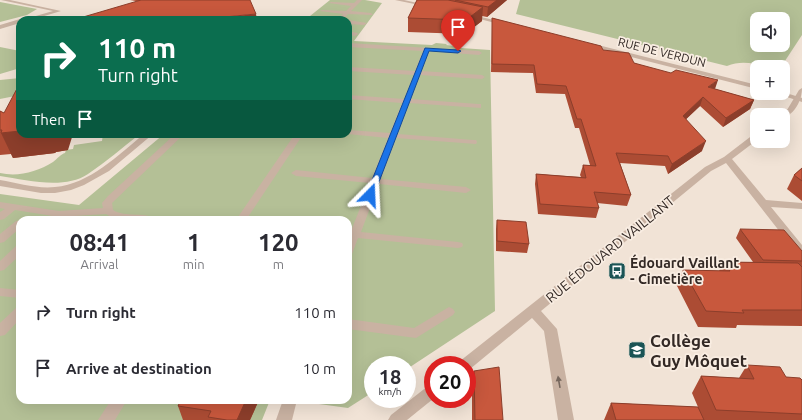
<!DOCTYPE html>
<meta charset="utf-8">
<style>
body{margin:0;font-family:Ubuntu,sans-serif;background:#f7f7f7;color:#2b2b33;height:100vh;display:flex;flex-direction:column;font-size:15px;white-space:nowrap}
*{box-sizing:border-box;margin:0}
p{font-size:13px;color:#7c7c81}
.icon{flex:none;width:22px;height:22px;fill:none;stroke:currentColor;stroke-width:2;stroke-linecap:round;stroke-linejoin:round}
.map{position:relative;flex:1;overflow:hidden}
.drawer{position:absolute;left:16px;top:216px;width:336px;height:188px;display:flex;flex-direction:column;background:#fff;border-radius:12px;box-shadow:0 4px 16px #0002}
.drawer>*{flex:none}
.top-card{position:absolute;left:16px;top:16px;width:336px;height:122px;border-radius:12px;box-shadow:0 4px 16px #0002;background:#0b6e4f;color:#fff;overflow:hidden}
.fabs{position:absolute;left:750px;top:12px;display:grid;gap:8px}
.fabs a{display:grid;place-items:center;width:40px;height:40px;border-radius:8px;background:#fff;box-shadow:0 4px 16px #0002;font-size:20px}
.speed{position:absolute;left:364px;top:356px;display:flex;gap:8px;font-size:20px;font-weight:700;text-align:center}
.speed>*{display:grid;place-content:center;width:52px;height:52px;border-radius:50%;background:#fff;box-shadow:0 4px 16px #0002;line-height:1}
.speed small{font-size:10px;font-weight:400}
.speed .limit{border:6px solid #d22;background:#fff;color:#111}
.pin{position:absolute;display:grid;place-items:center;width:34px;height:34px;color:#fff;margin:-41px -17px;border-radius:50% 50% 50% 0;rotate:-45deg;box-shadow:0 0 4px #0007}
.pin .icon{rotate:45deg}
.me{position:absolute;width:44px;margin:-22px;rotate:21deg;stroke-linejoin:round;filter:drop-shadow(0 0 3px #0008)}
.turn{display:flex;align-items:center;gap:14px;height:84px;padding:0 16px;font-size:18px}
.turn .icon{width:52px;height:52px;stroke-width:2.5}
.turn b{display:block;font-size:28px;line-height:34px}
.then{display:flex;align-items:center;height:38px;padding:0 16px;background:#0003;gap:8px;font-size:15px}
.eta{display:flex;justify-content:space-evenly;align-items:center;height:68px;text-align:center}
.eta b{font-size:24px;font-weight:700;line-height:28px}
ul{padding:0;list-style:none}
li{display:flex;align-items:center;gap:12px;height:56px;padding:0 16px}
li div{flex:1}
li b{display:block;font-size:15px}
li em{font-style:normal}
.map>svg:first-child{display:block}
.green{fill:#b4c096;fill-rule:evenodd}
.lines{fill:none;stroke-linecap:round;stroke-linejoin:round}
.service{fill:#c9b2a2;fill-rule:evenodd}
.minor{fill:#c9b2a2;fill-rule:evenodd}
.tertiary{fill:#c9b2a2;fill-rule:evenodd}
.wall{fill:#ac4c34}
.shaded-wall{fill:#8c3e2b}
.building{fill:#c8583d;stroke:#8c3e2b}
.oneway{fill:#76675d}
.route{fill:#1a73e8;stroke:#114b97}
.labels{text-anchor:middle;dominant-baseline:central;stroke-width:3.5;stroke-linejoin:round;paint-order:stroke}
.far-street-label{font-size:12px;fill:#332925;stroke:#f9ede2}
.street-label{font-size:14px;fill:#332925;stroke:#f9ede2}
.poi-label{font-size:14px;font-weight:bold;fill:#332925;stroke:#f9ede2;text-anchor:start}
.near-poi-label{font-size:17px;font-weight:bold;fill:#332925;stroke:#f9ede2;text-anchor:start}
</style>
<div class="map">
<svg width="802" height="420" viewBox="0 0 802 420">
<rect width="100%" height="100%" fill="#f1e3d6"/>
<g class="green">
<path d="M330 0H365L382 3 354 41 432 45 436 43 447 44 446 45 461 47V48L490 50 495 311 407 369V365H373V392L348 408 290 400H348V220H20V400H270L262 420H0V194L79 205 164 134H348V20H305Z"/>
<path d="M520 0H802V35L781 67C763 67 745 58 727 66L516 14ZM757 19H783V45H757Z"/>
<path d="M0 2 37 9 27 15 0 22Z"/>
<path d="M0 47 20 51V68L0 74Z"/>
<path d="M20 78V95L0 99V80Z"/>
<path d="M103 134H140C123 147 106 162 88 174 64 190 27 180 0 176V173C18 177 37 172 53 162 57 159 61 154 65 153L66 150 73 149 74 145 102 141Z"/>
</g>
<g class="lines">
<g class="service">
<path d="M1 0H10L61 11 31 20H22L53 11Z"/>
<path d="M357 0H362L351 11 371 13 373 15 348 14 342 20H336L343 14 320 11 322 10 346 11 351 6 329 3 331 2 354 3Z"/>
<path d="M311 18 316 19 317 20H308Z"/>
<path d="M20 19 22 20H20V23L0 29V25Z"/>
<path d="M348 20 367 23 364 25 348 24Z"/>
<path d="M348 31 357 33 358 34 355 36 348 35Z"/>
<path d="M348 43 479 51 482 53 479 55 429 51 421 71 482 75 485 77 482 79 420 75 411 99 478 104H481V108L409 103 398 134 473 140H476L477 142 476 144 396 138 381 179 466 187 471 190 466 193 379 184 361 232 458 242 462 243 463 245 462 247 458 248 358 238 352 254 348 255V231H351L370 183 296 176 291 173 296 170 372 178 388 138 348 134H346H348V130L390 133 402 103 348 99V95L404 99 414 75 348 71V67L415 71 423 51 348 47Z"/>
<path d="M144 134H153L109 171 84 185 71 190 55 193H41L0 186V180C18 183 37 189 55 187 90 184 118 155 144 134Z"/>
<path d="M175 134H184L112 203 113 210C124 218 148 211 156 220L115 219 106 214 59 217 15 210 4 219 0 220V212L5 209 0 208V202L59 211 103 208 102 203 108 196Z"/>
<path d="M295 134H300L302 136 246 220H236Z"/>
<path d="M21 220 20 228 4 242 0 243V234L16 221Z"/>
<path d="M20 245V255L4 270 0 271V261L16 246Z"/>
<path d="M0 288 20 290V298L0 296Z"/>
<path d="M20 306V319L5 335 0 336V323L16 308Z"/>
<path d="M449 307 453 309 455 312 453 315 416 338 348 329V319L414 328Z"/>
<path d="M111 400H127L115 420H98Z"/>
<path d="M283 400H297L292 420H276Z"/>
</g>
<g class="minor">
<path d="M802 88C802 100 795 114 783 118V115H780L787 110 799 90Z"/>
<path d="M754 134H757V140L732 159 766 200 802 203V209L771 207 802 245V256L798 255 726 163 711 171 541 311 557 329 574 420H558L544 331 532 318 470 369 467 370V365H458L460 361 705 167 724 157Z"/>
<path d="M433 384V399L407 420H388L391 415 428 386Z"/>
</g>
<g class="tertiary">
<path d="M395 0H404L431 6 429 7Z"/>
<path d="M468 14 507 23 508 24 503 25 468 16Z"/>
<path d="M590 43 757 85V89L588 46V44Z"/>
<path d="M783 92 802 98V102L775 93Z"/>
</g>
</g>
<g class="wall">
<path d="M130 0H250L136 1Z"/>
<path d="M417 0H507L487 17 482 16V21L465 34 408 32V18Z"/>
<path d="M492 18 603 50 634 63 715 89 754 100 750 109 723 127 700 106 686 119 702 151 668 174 665 166 620 163 631 195 627 206 597 203 599 208 596 218 538 214 535 184 536 174 581 177 580 175 583 165H590L579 128H575L565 94 536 93 533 73 491 72 492 25Z"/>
<path d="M0 111 4 113 68 150 56 152 55 153 13 158 11 154 0 155Z"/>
<path d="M802 168V201L787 189 794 175Z"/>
<path d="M497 220 529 244 527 253 496 251V229Z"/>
<path d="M740 229 802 251V326L737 325 736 328 698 327 676 284 683 270 719 271 724 262H753L736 238Z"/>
<path d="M747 365 786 377 802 380V420H604L611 403 698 407 692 393 701 376 739 378Z"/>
<path d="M474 371 503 420H472V386Z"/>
<path d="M181 400H259L250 420H183L178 406Z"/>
</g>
<g class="shaded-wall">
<path d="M497 0H507L487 17 488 7Z"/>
<path d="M483 7 482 21 465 34 466 20Z"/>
<path d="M256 14 257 20H193Z"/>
<path d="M718 80 715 89 708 87Z"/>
<path d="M703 97 700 106 680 125 683 116Z"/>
<path d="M754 100 750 109 723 127 726 118Z"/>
<path d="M20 131V134H73L68 150 56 152 55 153 13 158 1 133Z"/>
<path d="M706 141 702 151 668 174 672 164Z"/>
<path d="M246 400H259L250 420H237Z"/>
</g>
<g class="building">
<path d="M141 0H250L256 14 193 20H73Z"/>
<path d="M417 0H448L483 7 466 20 408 18Z"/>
<path d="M455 0H497L488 7Z"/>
<path d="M492 18 601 46 603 50 629 53 634 63 671 73 676 70 718 80 708 87 754 100 726 118 703 97 683 116 706 141 672 164 668 156 616 153 631 195 594 192 599 208 540 204 536 174 586 178 583 165 596 166 581 119H577L566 86 537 84 534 65 492 64Z"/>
<path d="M20 83V131L1 133 2 130H0V111L4 113Z"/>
<path d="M802 168V181L794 175Z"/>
<path d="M497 220 526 222 529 244 497 241Z"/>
<path d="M740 229 784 230 802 251V261L763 260Z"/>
<path d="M724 262 798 263 802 267V310H742L744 313 706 311 683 270 730 271Z"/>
<path d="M747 365 780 367 786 377 800 378 802 380V414L716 410 701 376 754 379Z"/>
<path d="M499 367 503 420H475L474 371Z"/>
<path d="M181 400H246L237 420H227L208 417 211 411 178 406Z"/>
<path d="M611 403 698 407 704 420H616Z"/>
</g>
<defs><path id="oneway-solid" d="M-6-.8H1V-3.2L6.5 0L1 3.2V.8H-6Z"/></defs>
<use class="oneway" href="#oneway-solid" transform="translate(559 382) rotate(-100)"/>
<path class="route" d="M425 48 458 50 461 51 458 53 429 51 374 195 370 197 367 196 366 195Z"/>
<defs>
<symbol id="bus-square" viewBox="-11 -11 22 22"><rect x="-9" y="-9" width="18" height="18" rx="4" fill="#1a5455" stroke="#f9ede2"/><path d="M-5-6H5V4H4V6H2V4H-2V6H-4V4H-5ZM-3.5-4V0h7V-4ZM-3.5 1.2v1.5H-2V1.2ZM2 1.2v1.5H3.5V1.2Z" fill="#fff"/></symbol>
<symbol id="school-square" viewBox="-11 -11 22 22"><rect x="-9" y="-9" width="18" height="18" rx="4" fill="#1a5455" stroke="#f9ede2"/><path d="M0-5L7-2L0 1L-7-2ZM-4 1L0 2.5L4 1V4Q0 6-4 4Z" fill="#fff"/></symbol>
</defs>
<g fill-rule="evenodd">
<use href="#bus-square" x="607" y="261" width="20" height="20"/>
<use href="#school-square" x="627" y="340" width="20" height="20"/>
</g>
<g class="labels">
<g class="far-street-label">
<text transform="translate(662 52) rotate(14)">RUE DE VERDUN</text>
</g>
<g class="street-label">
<text transform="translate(610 249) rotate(-39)">RUE ÉDOUARD VAILLANT</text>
</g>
<g class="poi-label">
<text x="630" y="263">Édouard Vaillant<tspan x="630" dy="16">- Cimetière</tspan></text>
</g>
<g class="near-poi-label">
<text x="650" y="340">Collège<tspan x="650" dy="20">Guy Môquet</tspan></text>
</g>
</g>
</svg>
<div class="fabs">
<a><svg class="icon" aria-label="sound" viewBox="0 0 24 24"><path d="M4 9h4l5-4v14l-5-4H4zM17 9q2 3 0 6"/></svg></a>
<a>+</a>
<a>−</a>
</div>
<div class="speed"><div>18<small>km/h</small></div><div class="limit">20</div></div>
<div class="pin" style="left:458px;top:51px;background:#d93025"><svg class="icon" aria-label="arrive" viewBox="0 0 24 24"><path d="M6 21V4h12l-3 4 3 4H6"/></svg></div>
<svg class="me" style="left:370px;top:195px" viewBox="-20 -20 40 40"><path d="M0-17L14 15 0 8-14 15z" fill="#1a73e8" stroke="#fff" stroke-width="4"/></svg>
<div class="top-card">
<div class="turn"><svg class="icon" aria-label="right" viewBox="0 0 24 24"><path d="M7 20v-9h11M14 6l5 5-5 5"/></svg><div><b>110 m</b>Turn right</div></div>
<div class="then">Then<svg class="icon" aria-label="arrive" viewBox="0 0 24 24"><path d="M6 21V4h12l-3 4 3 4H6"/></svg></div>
</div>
<section class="drawer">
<div class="eta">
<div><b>08:41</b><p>Arrival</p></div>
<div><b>1</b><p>min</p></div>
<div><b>120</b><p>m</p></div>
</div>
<ul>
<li><svg class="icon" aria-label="right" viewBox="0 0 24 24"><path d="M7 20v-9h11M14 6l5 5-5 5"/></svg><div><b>Turn right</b></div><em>110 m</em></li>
<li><svg class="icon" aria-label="arrive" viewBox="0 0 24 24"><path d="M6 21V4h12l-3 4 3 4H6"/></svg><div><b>Arrive at destination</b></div><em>10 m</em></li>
</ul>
</section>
</div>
